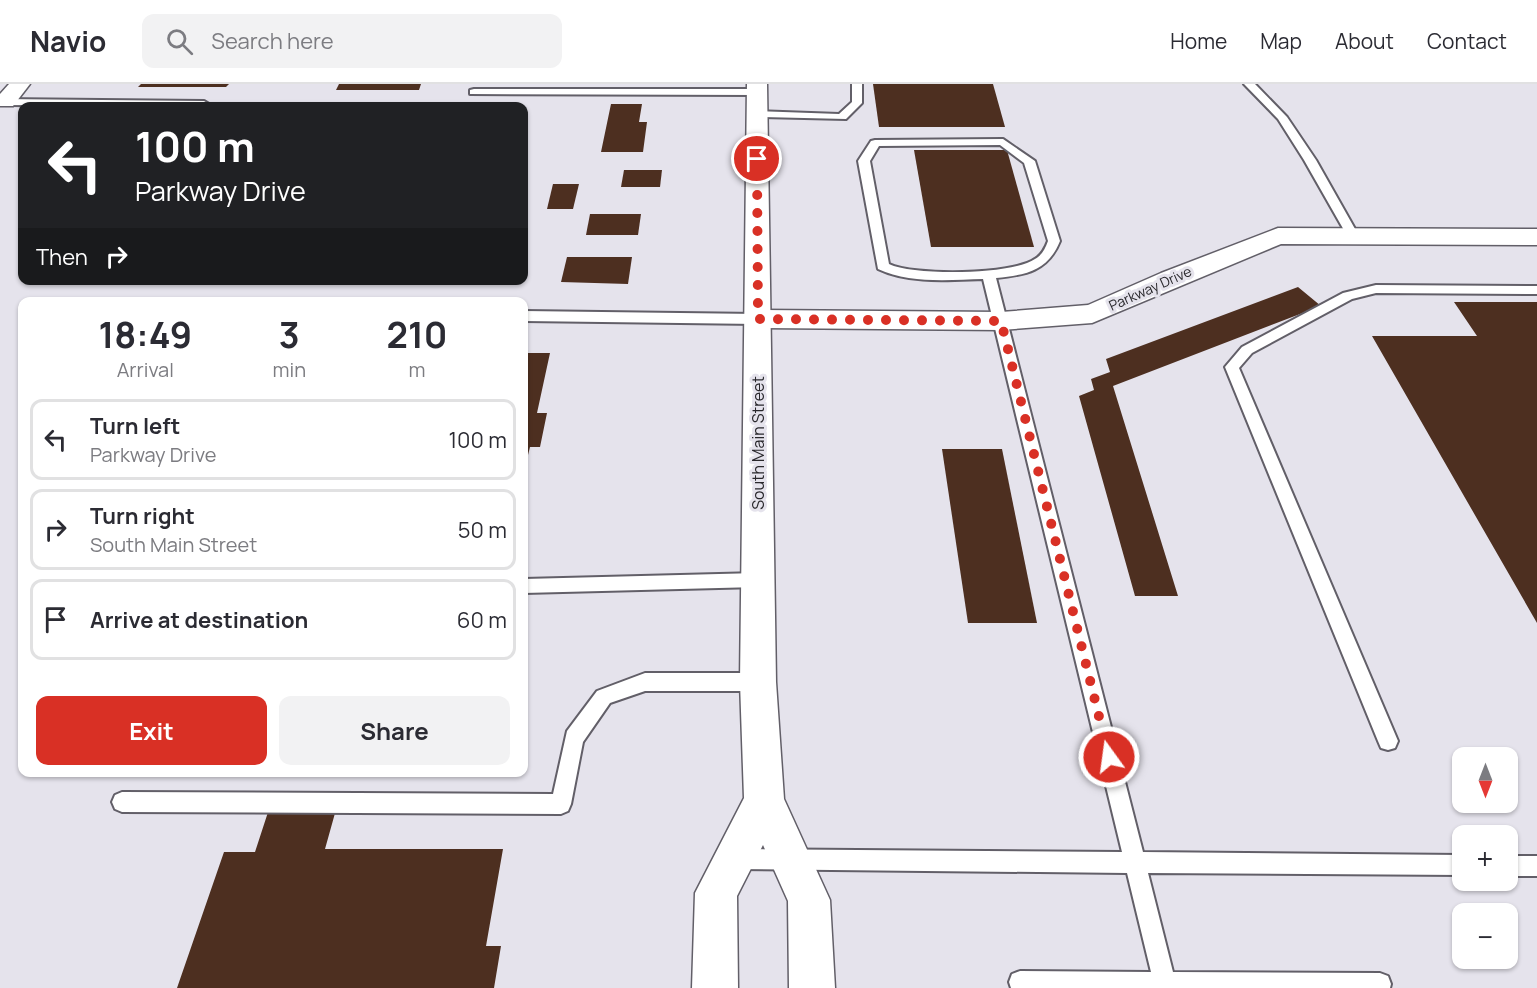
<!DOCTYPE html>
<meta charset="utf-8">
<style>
body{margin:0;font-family:Manrope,sans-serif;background:#f2f2f3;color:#2b2b33;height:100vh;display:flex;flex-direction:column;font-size:22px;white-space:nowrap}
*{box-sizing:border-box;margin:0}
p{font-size:20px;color:#7c7c81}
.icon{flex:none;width:33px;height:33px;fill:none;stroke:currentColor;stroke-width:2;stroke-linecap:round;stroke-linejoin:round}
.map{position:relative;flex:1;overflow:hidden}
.details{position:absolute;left:18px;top:213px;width:510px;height:480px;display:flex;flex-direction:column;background:#fff;border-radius:12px;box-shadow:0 2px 4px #0004}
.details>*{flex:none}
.hud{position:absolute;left:18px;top:18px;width:510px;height:183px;border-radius:12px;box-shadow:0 2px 4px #0004;background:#202124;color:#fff;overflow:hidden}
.needle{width:39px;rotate:180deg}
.tools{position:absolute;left:1452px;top:663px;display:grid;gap:12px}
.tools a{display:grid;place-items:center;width:66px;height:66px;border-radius:12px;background:#fff;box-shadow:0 2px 4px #0004;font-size:30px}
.pin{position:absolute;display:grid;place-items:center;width:51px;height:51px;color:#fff;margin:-26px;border:3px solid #fff;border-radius:50%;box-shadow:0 2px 6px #0007}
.me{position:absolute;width:66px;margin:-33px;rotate:346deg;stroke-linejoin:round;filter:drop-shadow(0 0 4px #0008)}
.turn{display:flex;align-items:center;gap:21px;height:126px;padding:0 18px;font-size:27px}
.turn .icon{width:78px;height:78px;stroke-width:2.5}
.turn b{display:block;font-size:42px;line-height:51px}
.then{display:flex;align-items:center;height:57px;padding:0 18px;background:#0003;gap:12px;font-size:22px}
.eta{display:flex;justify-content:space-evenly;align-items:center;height:102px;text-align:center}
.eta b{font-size:36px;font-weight:700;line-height:42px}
.primary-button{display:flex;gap:12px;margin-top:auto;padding:12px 18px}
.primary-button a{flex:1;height:69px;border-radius:12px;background:#d93025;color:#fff;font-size:24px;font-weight:700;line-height:69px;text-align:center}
.primary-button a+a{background:#f2f2f3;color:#2b2b33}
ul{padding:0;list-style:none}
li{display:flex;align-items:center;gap:18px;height:81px;margin:0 12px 9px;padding:0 6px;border:3px solid #e1e1e2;border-radius:12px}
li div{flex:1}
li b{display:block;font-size:22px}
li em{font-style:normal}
header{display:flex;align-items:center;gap:36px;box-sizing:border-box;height:84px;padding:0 30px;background:#fff;border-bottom:2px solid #e1e1e2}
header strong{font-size:28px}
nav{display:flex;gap:33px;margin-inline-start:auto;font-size:21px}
.search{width:420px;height:54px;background:#f2f2f3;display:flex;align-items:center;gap:15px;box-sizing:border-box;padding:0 21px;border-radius:12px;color:#7c7c81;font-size:22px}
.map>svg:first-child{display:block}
.building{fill:#4d2f20}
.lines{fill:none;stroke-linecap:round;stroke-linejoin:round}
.lane-casing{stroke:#625f68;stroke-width:4}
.street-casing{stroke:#625f68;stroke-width:3}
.secondary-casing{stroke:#625f68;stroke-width:3}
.lane{fill:#fff;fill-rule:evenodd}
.street{fill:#fff;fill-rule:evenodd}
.secondary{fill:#fff;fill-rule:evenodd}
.route{stroke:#d93025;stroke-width:10;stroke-dasharray:0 18}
.labels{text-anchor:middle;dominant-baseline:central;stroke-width:6;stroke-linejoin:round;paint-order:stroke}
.far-street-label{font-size:14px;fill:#29282c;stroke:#e5e3ec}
.street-label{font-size:16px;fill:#29282c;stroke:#e5e3ec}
</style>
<header>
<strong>Navio</strong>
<div class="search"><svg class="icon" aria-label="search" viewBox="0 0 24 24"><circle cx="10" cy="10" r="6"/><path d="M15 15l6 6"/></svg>Search here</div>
<nav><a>Home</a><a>Map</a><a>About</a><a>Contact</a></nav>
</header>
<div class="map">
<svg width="1537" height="904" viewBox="0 0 1537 904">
<rect width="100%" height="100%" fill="#e5e3ec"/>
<g class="building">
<path d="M141 0H229L226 3H138Z"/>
<path d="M339 0H421L419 6H336Z"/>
<path d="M873 0H993L1005 43H879Z"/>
<path d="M611 20H642L639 38H647L643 68H601Z"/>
<path d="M914 66H1007L1034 163H931Z"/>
<path d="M624 86H662L660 103H621Z"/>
<path d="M553 100H579L573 125H547Z"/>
<path d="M590 130H641L638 151H586Z"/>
<path d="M567 173H632L628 200 561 198Z"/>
<path d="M1298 203 1321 222 1113 302 1178 512H1135L1079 312 1094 306 1091 295 1110 288 1106 275Z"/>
<path d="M1454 218H1537V539L1372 252H1477Z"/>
<path d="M524 269H550L537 329H547L540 363H530L524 387Z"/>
<path d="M942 365H1002L1037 539H968Z"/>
<path d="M270 722H337L325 765H503L486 862H501L494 904H177L224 768H255Z"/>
</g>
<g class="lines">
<defs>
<g id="lane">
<path d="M852 0H862V19L846 35 757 33 752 30 757 27 839 30 852 18Z"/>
<path d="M1244 0H1255L1287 33 1316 76 1359 152 1357 155H1349L1304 76 1278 35Z"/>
<path d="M474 5H757L762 8 757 11 470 10V6Z"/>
<path d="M0 15 204 17 209 20 207 22 0 21Z"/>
<path d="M1003 55 1035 77 1060 157C1048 187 1026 191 996 194L1143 768 1462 771V791L1148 789 1173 888 1380 889 1388 892 1391 900 1390 904H1011L1009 898 1012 890 1020 887 1151 888 1127 789 735 785 728 782 725 775 728 768 735 765 1122 768 983 195C950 196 909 200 878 185L858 77 871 57 875 56ZM1000 61 1024 79 1048 157C1045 165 1042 171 1035 175 1012 191 914 192 889 180L870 77 879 62Z"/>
<path d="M1376 201 1537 202V210L1376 209 1352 215 1252 269 1239 284 1398 657 1395 664 1388 666 1381 664 1378 657 1225 283 1242 263 1343 209Z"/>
<path d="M524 227 758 230 765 235 758 240 524 237Z"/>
<path d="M758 489 764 491 767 496 764 501 758 503 524 509V495Z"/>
<path d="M645 589H758L765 592 767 598 765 604 758 607H645L610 619 583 658 571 720 568 727 561 730 122 728 115 725 112 718 115 711 122 708 553 710 567 647 597 607Z"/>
<rect x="1508" y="772" width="29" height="20"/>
</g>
<g id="street">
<path d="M9 0H30L13 22H0V10Z"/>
<path d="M1278 144 1537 145V161L1281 160 1092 239 1001 246 758 244 748 242 744 235 748 228 758 226 1001 228 1088 221 1161 189Z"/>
</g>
<path id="secondary" d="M747 0H767L776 598 784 715 830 816 835 904H789L788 817 763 761 737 812 738 904H692L695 809 744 714 740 598Z"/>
</defs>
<use href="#lane" class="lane-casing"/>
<use href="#street" class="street-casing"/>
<use href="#secondary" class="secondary-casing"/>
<use href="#lane" class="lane"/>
<use href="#street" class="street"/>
<use href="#secondary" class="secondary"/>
</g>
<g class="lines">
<path class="route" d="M757 75 758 235 1001 237 1109 673"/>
</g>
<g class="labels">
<g class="far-street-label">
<text transform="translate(1150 204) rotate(-24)">Parkway Drive</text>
</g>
<g class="street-label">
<text transform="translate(758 359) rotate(-90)">South Main Street</text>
</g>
</g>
</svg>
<div class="tools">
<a><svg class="needle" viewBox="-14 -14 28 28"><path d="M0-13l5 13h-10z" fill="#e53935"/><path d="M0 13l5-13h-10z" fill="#7c7c81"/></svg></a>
<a>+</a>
<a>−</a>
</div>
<div class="pin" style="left:757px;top:75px;background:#d93025"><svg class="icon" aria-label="arrive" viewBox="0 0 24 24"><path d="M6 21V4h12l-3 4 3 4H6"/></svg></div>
<svg class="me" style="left:1109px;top:673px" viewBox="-20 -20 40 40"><circle r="17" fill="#d93025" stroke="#fff" stroke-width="3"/><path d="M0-11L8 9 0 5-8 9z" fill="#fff"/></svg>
<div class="hud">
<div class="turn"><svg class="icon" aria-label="left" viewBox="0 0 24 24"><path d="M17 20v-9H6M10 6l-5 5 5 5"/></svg><div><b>100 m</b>Parkway Drive</div></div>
<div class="then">Then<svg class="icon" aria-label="right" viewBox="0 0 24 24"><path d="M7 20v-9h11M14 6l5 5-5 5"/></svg></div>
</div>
<section class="details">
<div class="eta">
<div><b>18:49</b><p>Arrival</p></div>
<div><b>3</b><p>min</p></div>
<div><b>210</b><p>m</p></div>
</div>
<ul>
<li><svg class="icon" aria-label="left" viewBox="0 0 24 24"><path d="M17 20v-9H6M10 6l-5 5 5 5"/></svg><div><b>Turn left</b><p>Parkway Drive</p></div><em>100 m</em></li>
<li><svg class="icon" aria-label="right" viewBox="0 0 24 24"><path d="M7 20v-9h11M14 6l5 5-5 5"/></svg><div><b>Turn right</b><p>South Main Street</p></div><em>50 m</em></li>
<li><svg class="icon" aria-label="arrive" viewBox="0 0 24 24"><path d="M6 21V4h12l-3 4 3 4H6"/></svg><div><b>Arrive at destination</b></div><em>60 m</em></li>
</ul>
<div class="primary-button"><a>Exit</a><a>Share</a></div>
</section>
</div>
